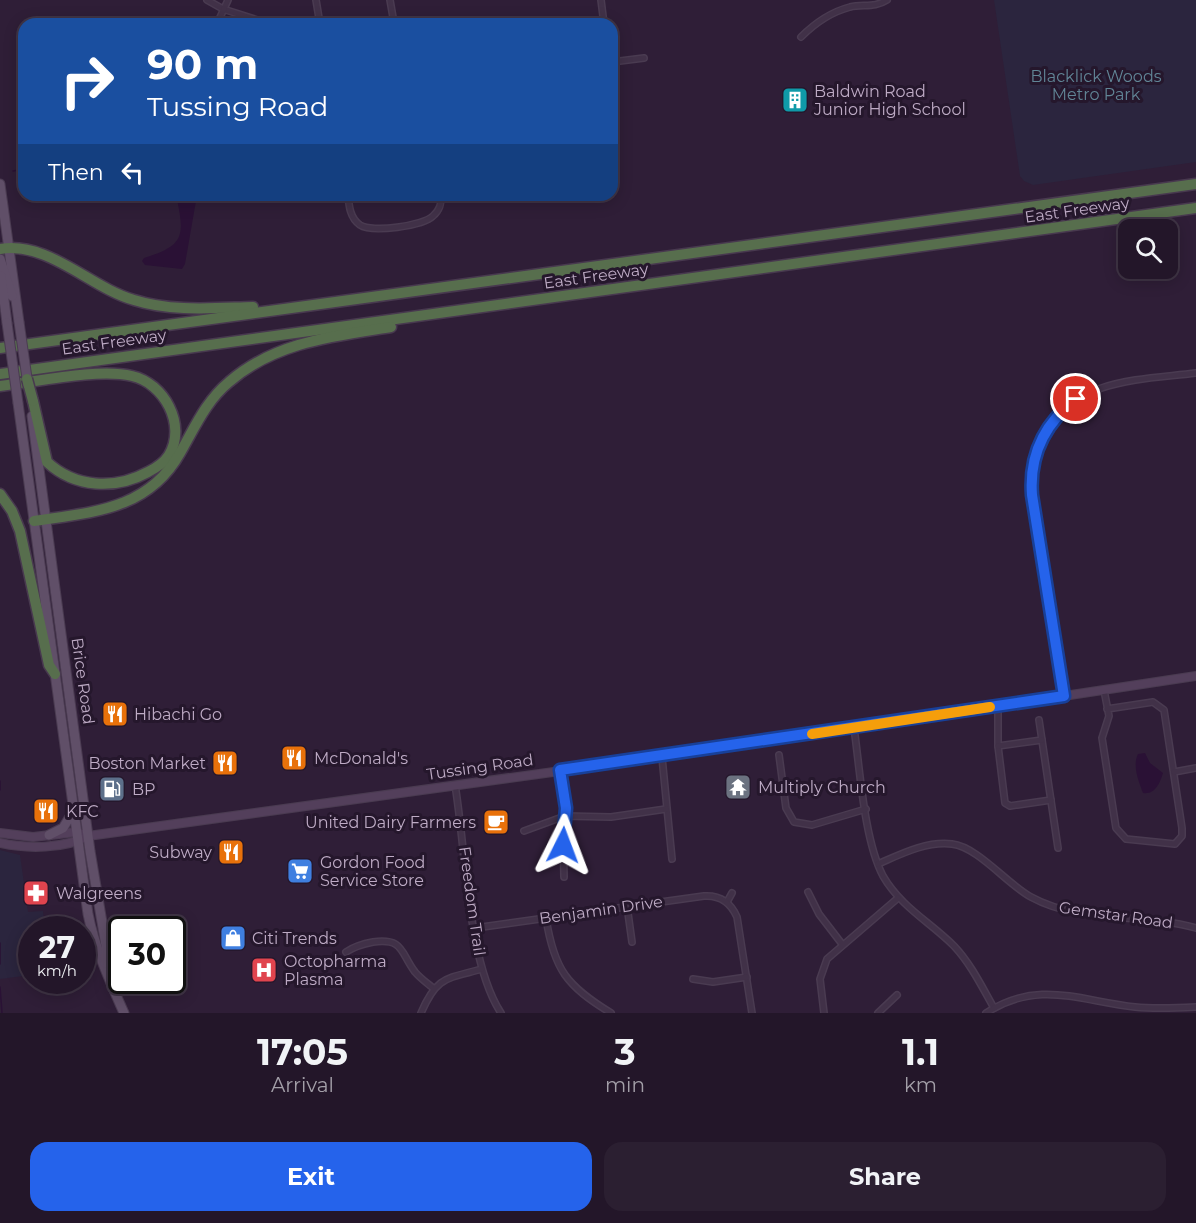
<!DOCTYPE html>
<style>
body{margin:0;font-family:Montserrat,sans-serif;background:#2b1f31;color:#f1f3f6;height:100vh;display:flex;flex-direction:column;font-size:22px;white-space:nowrap}
*{box-sizing:border-box;margin:0}
p{font-size:20px;color:#a39fa8}
.icon{flex:none;width:33px;height:33px;fill:none;stroke:currentColor;stroke-width:2;stroke-linecap:round;stroke-linejoin:round}
.map{position:relative;height:1013px;overflow:hidden}
.sheet{display:flex;flex-direction:column;background:#231629;flex:1}
.sheet>*{flex:none}
.guide{position:absolute;left:18px;top:18px;width:600px;height:183px;border-radius:18px;box-shadow:0 3px 15px #0003,0 0 0 2px #403546;background:#1a4fa0;color:#fff;overflow:hidden}
.buttons{position:absolute;left:1118px;top:219px;display:grid;gap:12px}
.buttons a{display:grid;place-items:center;width:60px;height:60px;border-radius:12px;background:#231629;box-shadow:0 3px 15px #0003,0 0 0 2px #403546;font-size:30px}
.speed{position:absolute;left:18px;top:916px;display:flex;gap:12px;font-size:30px;font-weight:700;text-align:center}
.speed>*{display:grid;place-content:center;width:78px;height:78px;border-radius:50%;background:#231629;box-shadow:0 3px 15px #0003,0 0 0 2px #403546;line-height:1}
.speed small{font-size:15px;font-weight:400}
.speed .limit{border:3px solid #111;border-radius:9px;background:#fff;color:#111}
.pin{position:absolute;display:grid;place-items:center;width:51px;height:51px;color:#fff;margin:-26px;border:3px solid #fff;border-radius:50%;box-shadow:0 2px 6px #0007}
.me{position:absolute;width:66px;margin:-33px;rotate:3deg;stroke-linejoin:round;filter:drop-shadow(0 0 4px #0008)}
.turn{display:flex;align-items:center;gap:21px;height:126px;padding:0 30px;font-size:27px}
.turn .icon{width:78px;height:78px;stroke-width:2.5}
.turn b{display:block;font-size:42px;line-height:51px}
.then{display:flex;align-items:center;height:57px;padding:0 30px;background:#0003;gap:12px;font-size:22px}
.eta{display:flex;justify-content:space-evenly;align-items:center;height:102px;text-align:center}
.eta b{font-size:36px;font-weight:700;line-height:42px}
.action{display:flex;gap:12px;margin-top:auto;padding:12px 30px}
.action a{flex:1;height:69px;border-radius:18px;background:#2563eb;color:#fff;font-size:24px;font-weight:700;line-height:69px;text-align:center}
.action a+a{background:#2b1f31;color:#f1f3f6}
.map>svg:first-child{display:block}
.green{fill:#2b253e}
.water{fill:#2a1135}
.lines{fill:none;stroke-linecap:round;stroke-linejoin:round}
.stream{stroke:#2a1135;stroke-width:1.5}
.street-casing{stroke:#4a3b51;stroke-width:8}
.secondary-casing{stroke:#4a3b51;stroke-width:10}
.primary-casing{stroke:#4a3b51;stroke-width:11}
.highway-casing{stroke:#48394f;stroke-width:13}
.street{stroke:#413148;stroke-width:5}
.secondary{stroke:#533f5b;stroke-width:8}
.primary{stroke:#604f68;stroke-width:9}
.highway{stroke:#576e4d;stroke-width:10}
.primary-bridge-casing{stroke:#4a3b51;stroke-width:11;stroke-linecap:butt}
.highway-bridge-casing{stroke:#48394f;stroke-width:13;stroke-linecap:butt}
.primary-bridge{stroke:#604f68;stroke-width:9}
.highway-bridge{stroke:#576e4d;stroke-width:10}
.route-casing{stroke:#184099;stroke-width:15}
.route{stroke:#2563eb;stroke-width:10}
.slow{stroke:#f59e0b;stroke-width:10}
.labels{text-anchor:middle;dominant-baseline:central;stroke-width:6;stroke-linejoin:round;paint-order:stroke}
.park-label{font-size:16px;fill:#618596;stroke:#25172c}
.poi-label{font-size:16px;fill:#beabc5;stroke:#25172c;text-anchor:start}
.street-label{font-size:16px;fill:#beabc5;stroke:#25172c}
</style>
<div class="map">
<svg width="1196" height="1013" viewBox="0 0 1196 1013">
<rect width="100%" height="100%" fill="#2f1e37"/>
<g class="green">
<path d="M994 0H1196V162L1033 185 1024 181 1020 176Z"/>
<path d="M0 850 20 855 28 912 43 911 45 930H32L31 975 0 979Z"/>
</g>
<g class="water">
<path d="M176 195H197L185 264 182 269 145 265 142 261 144 258C185 245 185 236 176 195Z"/>
<path d="M1145 753 1150 763 1163 773C1160 783 1155 795 1143 793 1139 782 1132 766 1138 754Z"/>
</g>
<g class="lines">
<g class="stream">
<path d="M13 171 19 170"/>
<path d="M0 781V790"/>
<path d="M0 943V964"/>
<path d="M0 987 2 1013"/>
</g>
<defs>
<g id="street">
<path d="M207 0 223 9 270 24"/>
<path d="M316 0 320 24"/>
<path d="M390 0 394 23"/>
<path d="M601 0 604 24"/>
<path d="M217 24 228 0"/>
<path d="M389 24 425 21 447 24"/>
<path d="M801 37C814 24 831 12 850 7 863 4 875 8 887 0"/>
<path d="M612 62 644 58"/>
<path d="M348 195C349 206 350 218 360 225 372 233 423 226 433 216 439 211 442 203 441 195"/>
<path d="M1104 690 1109 716 1102 738 1116 828 1126 839 1175 844 1182 836V828L1164 710 1153 702 1107 709"/>
<path d="M1064 696 1032 494C1031 472 1034 453 1045 433 1076 378 1141 380 1196 373"/>
<path d="M998 706V746L1005 803 1010 806 1051 800"/>
<path d="M1039 720 1058 848"/>
<path d="M854 728C860 769 864 840 883 876 901 907 930 922 954 946 971 964 982 987 994 1008"/>
<path d="M998 746 1042 740"/>
<path d="M779 755 786 808 794 822 812 825 866 809"/>
<path d="M662 757 672 859"/>
<path d="M560 770 566 808 563 829 564 877"/>
<path d="M1174 772 1196 768"/>
<path d="M455 785C466 849 467 961 501 1013"/>
<path d="M524 831 565 816 611 817 666 809"/>
<path d="M878 864C901 854 926 841 952 844 978 847 1007 884 1031 897 1080 924 1143 913 1196 928"/>
<path d="M808 892 819 914 842 944"/>
<path d="M727 902 732 893"/>
<path d="M627 906 632 942"/>
<path d="M546 918C554 970 567 986 611 1013"/>
<path d="M475 928 704 896C720 895 731 903 737 917L752 1013"/>
<path d="M346 952C355 946 362 944 373 942 404 938 400 952 415 972 420 978 427 983 433 988"/>
<path d="M693 979 713 982 747 977"/>
<path d="M421 1013C437 976 446 979 482 969"/>
<path d="M824 1013 820 979 827 959 898 898"/>
<path d="M878 1013 897 995"/>
<path d="M986 1013C1038 979 1080 1001 1135 1007 1155 1009 1176 1008 1196 1007"/>
</g>
<g id="secondary">
<path d="M0 833 33 837 76 832 82 834"/>
<path d="M0 843C27 849 64 849 88 836L662 757 1196 676"/>
</g>
<g id="primary">
<path d="M0 184 19 322"/>
<path d="M0 259 12 296"/>
<path d="M1 276 7 323"/>
<path d="M18 403 88 914C95 949 110 981 124 1013"/>
<path d="M32 416 90 851 106 946 105 963"/>
<path d="M49 835 63 828 74 810"/>
</g>
<g id="highway">
<path d="M0 249C49 241 89 287 134 300 172 312 214 308 253 307"/>
<path d="M0 348 1196 184"/>
<path d="M0 374 1196 208"/>
<path d="M0 386C36 382 98 368 132 376 164 383 187 425 169 455 164 463 156 468 148 472 115 490 75 488 47 462L33 401"/>
<path d="M0 494 12 511 20 531 49 665 55 674"/>
<path d="M34 521C93 512 148 510 180 453 195 427 206 401 229 382 275 342 334 336 391 327"/>
</g>
</defs>
<use href="#street" class="street-casing"/>
<use href="#secondary" class="secondary-casing"/>
<use href="#primary" class="primary-casing"/>
<use href="#highway" class="highway-casing"/>
<use href="#street" class="street"/>
<use href="#secondary" class="secondary"/>
<use href="#primary" class="primary"/>
<use href="#highway" class="highway"/>
<defs>
<g id="primary-bridge">
<path d="M19 322 28 385"/>
<path d="M7 323 18 403"/>
</g>
<path id="highway-bridge" d="M27 379 33 401"/>
</defs>
<use href="#primary-bridge" class="primary-bridge-casing"/>
<use href="#highway-bridge" class="highway-bridge-casing"/>
<use href="#primary-bridge" class="primary-bridge"/>
<use href="#highway-bridge" class="highway-bridge"/>
</g>
<g class="lines">
<defs>
<path id="route" d="M563 845 566 808 560 770 1064 696 1032 495C1029 455 1045 423 1076 399"/>
</defs>
<use href="#route" class="route-casing"/>
<use href="#route" class="route"/>
<path class="slow" d="M812 734 990 707"/>
</g>
<defs>
<symbol id="building-square" viewBox="-11 -11 22 22"><rect x="-9" y="-9" width="18" height="18" rx="4" fill="#0f9aa8" stroke="#25172c"/><path d="M-4-6H4V6H1V3H-1V6H-4ZM-2.5-4.3h1.7v1.8h-1.7ZM.8-4.3h1.7v1.8H.8ZM-2.5-1h1.7V.8h-1.7ZM.8-1h1.7V.8H.8Z" fill="#fff"/></symbol>
<symbol id="restaurant-square" viewBox="-11 -11 22 22"><rect x="-9" y="-9" width="18" height="18" rx="4" fill="#e8710a" stroke="#25172c"/><path d="M-5-6h1v4h1v-4h1v4h1v-4h1v5L-1.5 .5V6h-2V.5L-5-1ZM5-6V6H3V1.5H1.5Q1.5-4 5-6Z" fill="#fff"/></symbol>
<symbol id="temple-square" viewBox="-11 -11 22 22"><rect x="-9" y="-9" width="18" height="18" rx="4" fill="#6b7280" stroke="#25172c"/><path d="M0-6L5-2H3V0L6.5 2.5H4V6H1.5V3h-3V6H-4V2.5H-6.5L-3 0V-2H-5Z" fill="#fff"/></symbol>
<symbol id="fuel-square" viewBox="-11 -11 22 22"><rect x="-9" y="-9" width="18" height="18" rx="4" fill="#5c6f8a" stroke="#25172c"/><path d="M-5.5-6h7V0h2V4h1.3V-2.5L3-4.5l.8-.8L6-3V5H2.5V1h-1V6h-7ZM-4.2-4.7v3.2H.2V-4.7Z" fill="#fff"/></symbol>
<symbol id="cafe-square" viewBox="-11 -11 22 22"><rect x="-9" y="-9" width="18" height="18" rx="4" fill="#e8710a" stroke="#25172c"/><path d="M-5.5-4.5H6V0H3Q3 3.5 0 3.5H-2.5Q-5.5 3.5-5.5 0ZM3-3.2v2h1.7v-2ZM-6 4.5H4V6H-6Z" fill="#fff"/></symbol>
<symbol id="supermarket-square" viewBox="-11 -11 22 22"><rect x="-9" y="-9" width="18" height="18" rx="4" fill="#3f7fe0" stroke="#25172c"/><path d="M-6-5.5h2.5l.6 2H6L4.5 2H-2.5L-4.4-4H-6ZM-1.5 3.2a1.3 1.3 0 1 0 .1 0ZM3 3.2a1.3 1.3 0 1 0 .1 0Z" fill="#fff"/></symbol>
<symbol id="pharmacy-square" viewBox="-11 -11 22 22"><rect x="-9" y="-9" width="18" height="18" rx="4" fill="#e0444e" stroke="#25172c"/><path d="M-2-6h4v4h4v4h-4v4h-4v-4h-4v-4h4Z" fill="#fff"/></symbol>
<symbol id="shop-square" viewBox="-11 -11 22 22"><rect x="-9" y="-9" width="18" height="18" rx="4" fill="#3f7fe0" stroke="#25172c"/><path d="M-5-2.5h2.3a2.7 3.5 0 0 1 5.4 0H5L5.5 6h-11ZM-1.5-2.5h3a1.5 2.3 0 0 0-3 0Z" fill="#fff"/></symbol>
<symbol id="hospital-square" viewBox="-11 -11 22 22"><rect x="-9" y="-9" width="18" height="18" rx="4" fill="#e0444e" stroke="#25172c"/><path d="M-5-5h3v3.5h4V-5h3V5h-3V1.5h-4V5h-3Z" fill="#fff"/></symbol>
</defs>
<g fill-rule="evenodd">
<use href="#building-square" x="780" y="85" width="30" height="30"/>
<use href="#restaurant-square" x="100" y="699" width="30" height="30"/>
<use href="#restaurant-square" x="279" y="743" width="30" height="30"/>
<use href="#restaurant-square" x="210" y="748" width="30" height="30"/>
<use href="#temple-square" x="723" y="772" width="30" height="30"/>
<use href="#fuel-square" x="97" y="774" width="30" height="30"/>
<use href="#restaurant-square" x="31" y="796" width="30" height="30"/>
<use href="#cafe-square" x="481" y="807" width="30" height="30"/>
<use href="#restaurant-square" x="216" y="837" width="30" height="30"/>
<use href="#supermarket-square" x="285" y="856" width="30" height="30"/>
<use href="#pharmacy-square" x="21" y="878" width="30" height="30"/>
<use href="#shop-square" x="218" y="923" width="30" height="30"/>
<use href="#hospital-square" x="249" y="955" width="30" height="30"/>
</g>
<g class="labels">
<g class="park-label">
<text x="1096" y="76">Blacklick Woods<tspan x="1096" dy="18">Metro Park</tspan></text>
</g>
<g class="poi-label">
<text x="814" y="91">Baldwin Road<tspan x="814" dy="18">Junior High School</tspan></text>
<text x="134" y="714">Hibachi Go</text>
<text x="314" y="758">McDonald's</text>
<text x="206" y="763" text-anchor="end">Boston Market</text>
<text x="758" y="787">Multiply Church</text>
<text x="132" y="789">BP</text>
<text x="66" y="811">KFC</text>
<text x="476" y="822" text-anchor="end">United Dairy Farmers</text>
<text x="212" y="852" text-anchor="end">Subway</text>
<text x="320" y="862">Gordon Food<tspan x="320" dy="18">Service Store</tspan></text>
<text x="56" y="893">Walgreens</text>
<text x="252" y="938">Citi Trends</text>
<text x="284" y="961">Octopharma<tspan x="284" dy="18">Plasma</tspan></text>
</g>
<g class="street-label">
<text transform="translate(1077 210) rotate(-8)">East Freeway</text>
<text transform="translate(596 276) rotate(-8)">East Freeway</text>
<text transform="translate(114 342) rotate(-8)">East Freeway</text>
<text transform="translate(83 681) rotate(82)">Brice Road</text>
<text transform="translate(480 767) rotate(-8)">Tussing Road</text>
<text transform="translate(472 901) rotate(82)">Freedom Trail</text>
<text transform="translate(601 910) rotate(-8)">Benjamin Drive</text>
<text transform="translate(1116 915) rotate(8)">Gemstar Road</text>
</g>
</g>
</svg>
<div class="buttons">
<a><svg class="icon" aria-label="search" viewBox="0 0 24 24"><circle cx="10" cy="10" r="6"/><path d="M15 15l6 6"/></svg></a>
</div>
<div class="speed"><div>27<small>km/h</small></div><div class="limit">30</div></div>
<div class="pin" style="left:1076px;top:399px;background:#d93025"><svg class="icon" aria-label="arrive" viewBox="0 0 24 24"><path d="M6 21V4h12l-3 4 3 4H6"/></svg></div>
<svg class="me" style="left:563px;top:845px" viewBox="-20 -20 40 40"><path d="M0-17L14 15 0 8-14 15z" fill="#2563eb" stroke="#fff" stroke-width="4"/></svg>
<div class="guide">
<div class="turn"><svg class="icon" aria-label="right" viewBox="0 0 24 24"><path d="M7 20v-9h11M14 6l5 5-5 5"/></svg><div><b>90 m</b>Tussing Road</div></div>
<div class="then">Then<svg class="icon" aria-label="left" viewBox="0 0 24 24"><path d="M17 20v-9H6M10 6l-5 5 5 5"/></svg></div>
</div>
</div>
<section class="sheet">
<div class="eta">
<div><b>17:05</b><p>Arrival</p></div>
<div><b>3</b><p>min</p></div>
<div><b>1.1</b><p>km</p></div>
</div>
<div class="action"><a>Exit</a><a>Share</a></div>
</section>
